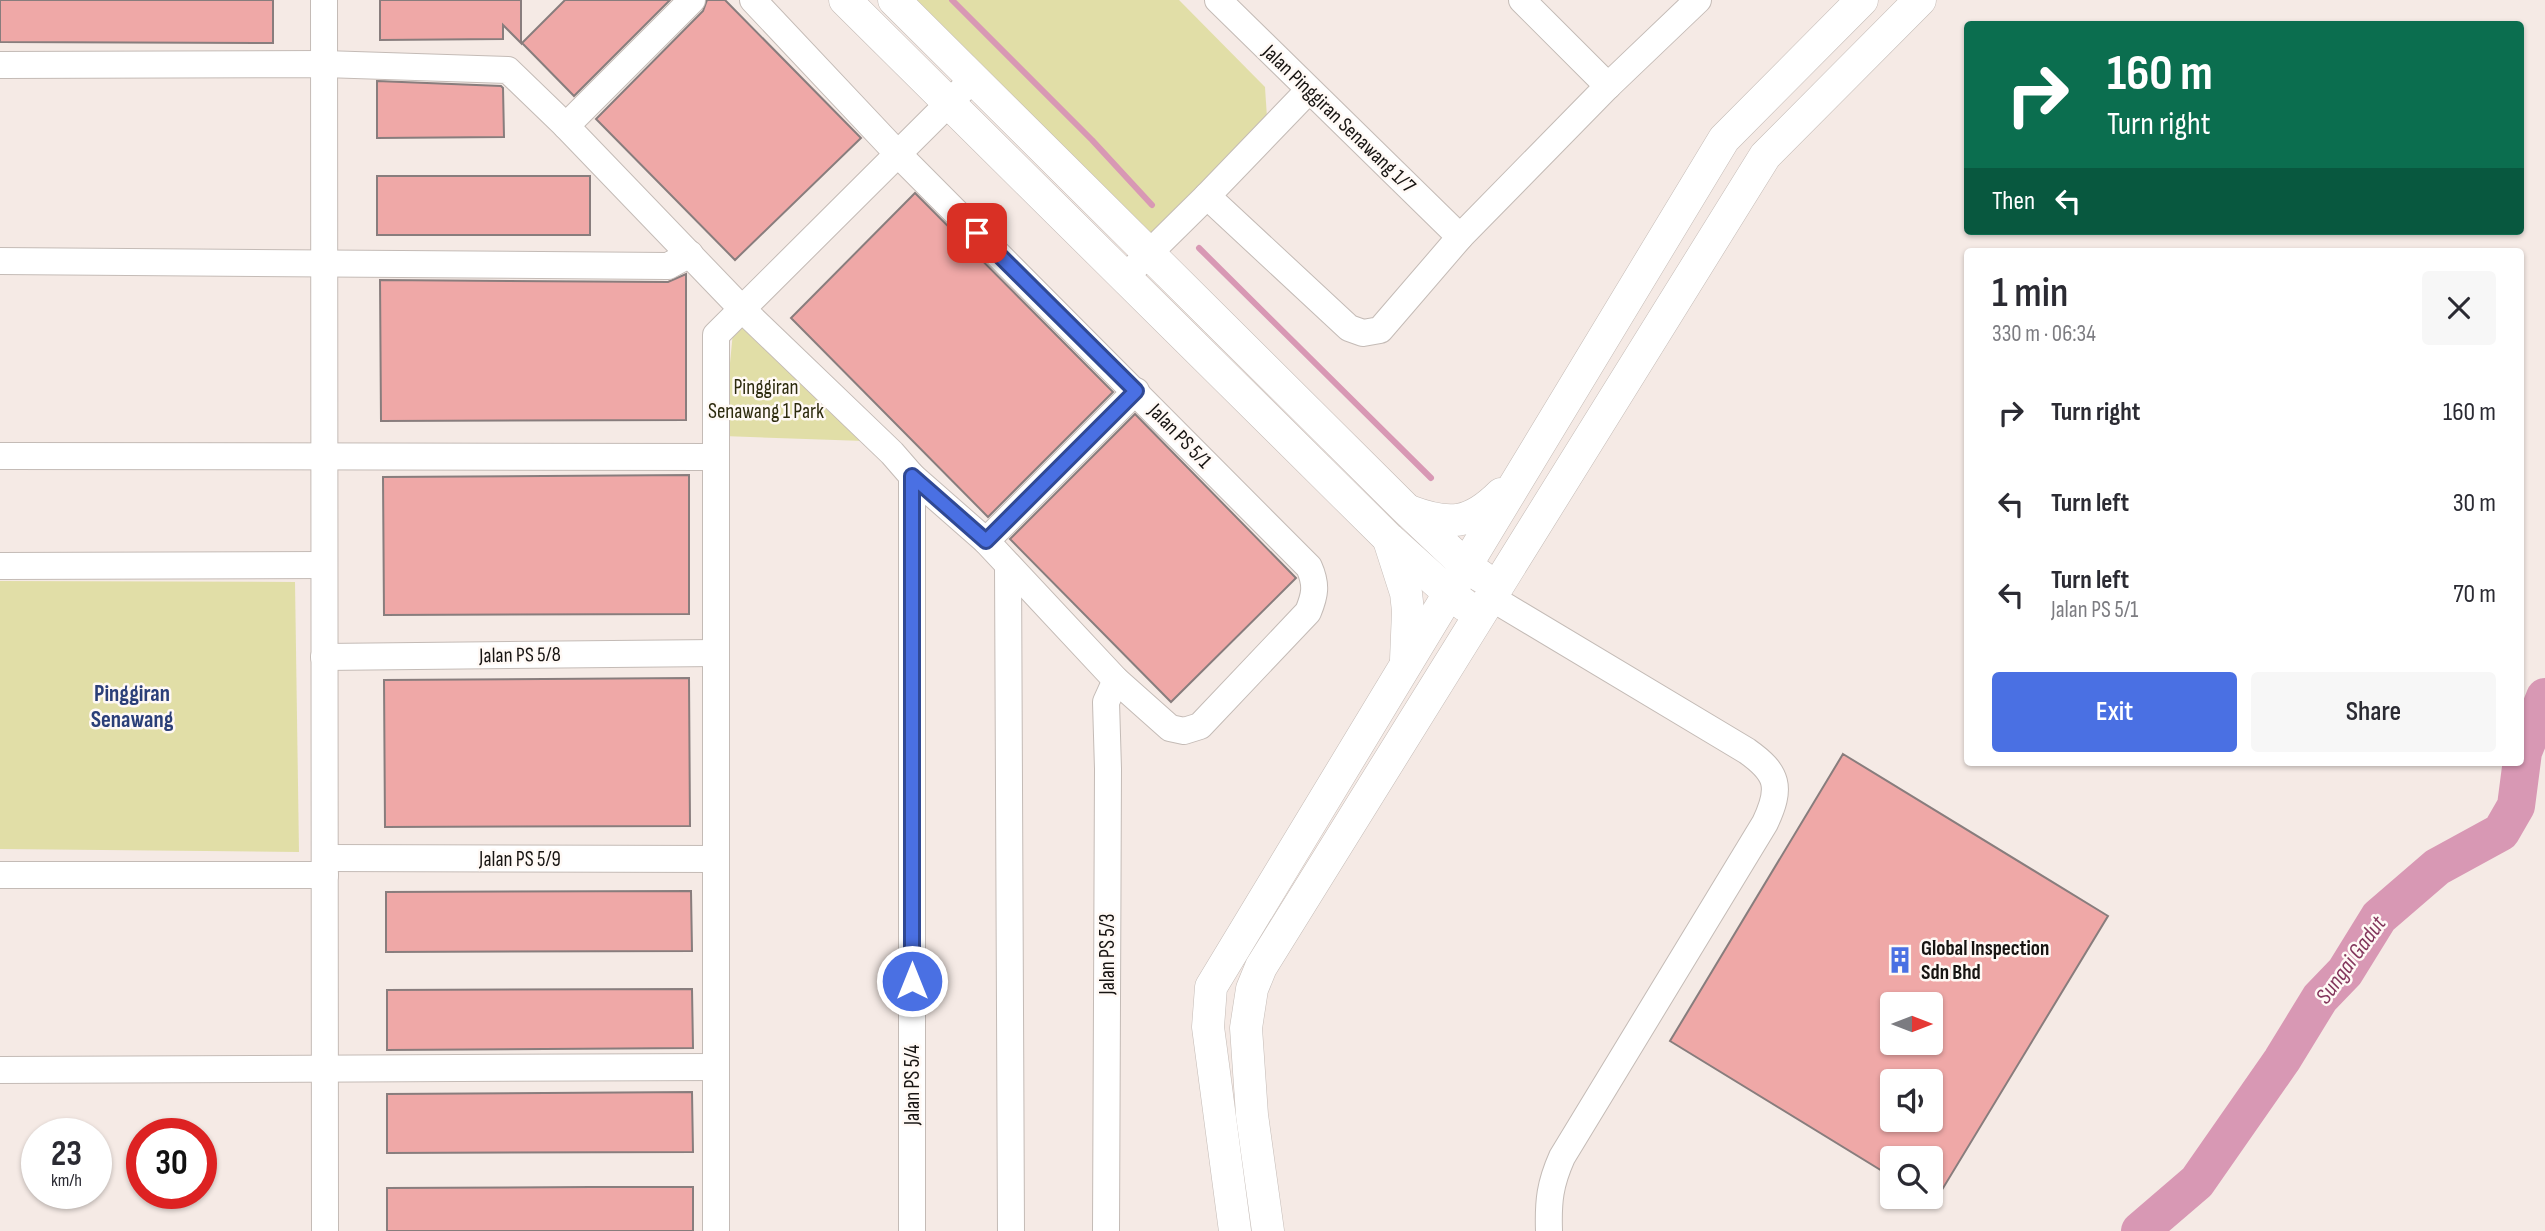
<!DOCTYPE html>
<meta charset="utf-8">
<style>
body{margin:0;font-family:"Sofia Sans Condensed",sans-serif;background:#f7f7f7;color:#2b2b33;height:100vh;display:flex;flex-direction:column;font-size:26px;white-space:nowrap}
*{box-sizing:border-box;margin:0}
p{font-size:23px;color:#7c7c81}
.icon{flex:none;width:38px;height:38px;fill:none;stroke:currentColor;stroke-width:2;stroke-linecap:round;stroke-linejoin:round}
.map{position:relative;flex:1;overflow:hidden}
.panel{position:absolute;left:1964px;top:248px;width:560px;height:518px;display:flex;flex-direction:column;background:#fff;border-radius:7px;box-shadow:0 2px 5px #0004}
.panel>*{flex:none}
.banner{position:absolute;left:1964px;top:21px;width:560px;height:214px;border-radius:7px;box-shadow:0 2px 5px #0004;background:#0b6e4f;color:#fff;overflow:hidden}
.needle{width:46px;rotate:90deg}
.tools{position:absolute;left:1880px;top:992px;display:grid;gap:14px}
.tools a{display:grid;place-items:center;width:63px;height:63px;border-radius:7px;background:#fff;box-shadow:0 2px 5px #0004;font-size:35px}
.speed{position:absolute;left:21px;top:1118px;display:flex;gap:14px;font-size:35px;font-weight:700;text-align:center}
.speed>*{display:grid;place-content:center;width:91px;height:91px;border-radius:50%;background:#fff;box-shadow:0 2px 5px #0004;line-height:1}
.speed small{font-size:18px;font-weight:400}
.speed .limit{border:10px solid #d22;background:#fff;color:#111}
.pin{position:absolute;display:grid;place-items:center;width:60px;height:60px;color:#fff;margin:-30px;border-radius:14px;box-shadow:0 4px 10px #0006}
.me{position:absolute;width:77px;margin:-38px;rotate:0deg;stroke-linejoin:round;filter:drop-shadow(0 0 5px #0008)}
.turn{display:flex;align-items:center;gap:24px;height:147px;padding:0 28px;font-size:32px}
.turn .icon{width:91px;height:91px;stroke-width:2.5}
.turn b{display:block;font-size:49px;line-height:60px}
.then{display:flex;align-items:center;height:66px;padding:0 28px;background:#0003;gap:14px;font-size:26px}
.round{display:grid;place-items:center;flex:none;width:74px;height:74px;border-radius:7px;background:#f7f7f7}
.overview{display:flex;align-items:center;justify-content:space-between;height:119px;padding:0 28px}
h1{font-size:42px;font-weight:600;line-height:52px}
.primary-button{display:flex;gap:14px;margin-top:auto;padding:14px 28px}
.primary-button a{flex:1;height:80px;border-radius:7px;background:#4a70e3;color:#fff;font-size:28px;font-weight:600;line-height:80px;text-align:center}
.primary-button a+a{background:#f7f7f7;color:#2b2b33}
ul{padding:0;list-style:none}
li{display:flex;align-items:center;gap:21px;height:91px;padding:0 28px}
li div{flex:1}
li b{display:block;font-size:26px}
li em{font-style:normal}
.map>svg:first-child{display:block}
.green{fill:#e1dea7}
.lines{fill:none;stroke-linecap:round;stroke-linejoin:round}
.stream{stroke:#d898b4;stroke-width:6}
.river{stroke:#d898b4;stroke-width:38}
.building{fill:#efa8a7;stroke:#887d7d;stroke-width:2;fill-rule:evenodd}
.minor-casing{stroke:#c4bbb6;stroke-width:28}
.tertiary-casing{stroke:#c4bbb6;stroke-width:33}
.minor{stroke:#fff;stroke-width:26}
.tertiary{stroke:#fff;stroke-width:32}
.route-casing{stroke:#304994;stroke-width:18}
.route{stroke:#4a70e3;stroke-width:12}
.labels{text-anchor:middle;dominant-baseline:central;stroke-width:5;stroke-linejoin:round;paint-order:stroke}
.street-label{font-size:21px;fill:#171412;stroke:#fff9f5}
.park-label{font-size:21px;fill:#2d2b0e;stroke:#fff9f5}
.poi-label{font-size:21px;font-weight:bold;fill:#171412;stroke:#fff9f5;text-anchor:start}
.neighbourhood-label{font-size:23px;font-weight:bold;fill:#2b3f78;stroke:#fff9f5}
.water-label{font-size:23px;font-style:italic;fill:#83365c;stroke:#fff9f5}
</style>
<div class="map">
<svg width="2545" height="1231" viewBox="0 0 2545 1231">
<rect width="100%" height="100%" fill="#f5eae5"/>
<g class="green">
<path d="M909 0H1179L1265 87 1267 118 1149 240Z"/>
<path d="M744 324 864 441 723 436 733 332Z"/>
<path d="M0 581 295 582 299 852 0 849Z"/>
</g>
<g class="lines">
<g class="stream">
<path d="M952 0 1092 140 1152 205"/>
<path d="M1199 248 1431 478"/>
</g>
<path class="river" d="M2140 1231 2197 1182 2282 1060 2320 998 2345 972 2379 917 2437 867 2501 832 2516 806 2523 752 2545 697"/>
</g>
<g class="building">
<path d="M0 0H273V43L0 42Z"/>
<path d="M380 0H521V43L503 25V39L380 40Z"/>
<path d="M565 0H670L574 96 522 43Z"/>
<path d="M707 0H725L861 138 735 260 596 119 703 11Z"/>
<path d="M377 81 501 86 503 88 504 137 377 138Z"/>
<rect x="377" y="176" width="213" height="59"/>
<path d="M915 193 1113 392 988 517 791 318Z"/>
<path d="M686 274V420L381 421 380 280 668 282Z"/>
<path d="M1135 414 1296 578 1171 702 1010 539Z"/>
<path d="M689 475V614L384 615 383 477Z"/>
<path d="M689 678 690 826 385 827 384 680Z"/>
<path d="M1843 754 2108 916 1934 1203 1924 1197H1930V1158H1892V1177L1670 1041ZM1892 1004H1930V1043H1892ZM1892 1082H1930V1120H1892Z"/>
<path d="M691 891 692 951 386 952V892Z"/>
<path d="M692 989 693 1048 387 1050V990Z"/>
<path d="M692 1092 693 1152 387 1153V1094Z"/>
<path d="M591 1187H693V1231H387V1188Z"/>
</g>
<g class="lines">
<defs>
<g id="minor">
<path d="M324 0 325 1231"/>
<path d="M1218 0 1460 237"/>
<path d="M1522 0 1608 86"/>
<path d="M0 65 324 64 508 70 566 126 742 309 892 453 912 476 986 541 1116 680 1170 728 1184 731 1200 726 1308 612C1315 595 1317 585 1309 567L898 154 753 0"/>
<path d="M1309 90 1207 196 1349 328 1363 333 1380 330 1460 237 1608 86 1698 0"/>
<path d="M566 126 692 0"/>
<path d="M0 261 668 266 690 254"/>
<path d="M1125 277 1207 196"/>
<path d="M0 456 716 457"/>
<path d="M912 476V1231"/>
<path d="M986 541 1136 391"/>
<path d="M1008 565 1011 1231"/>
<path d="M0 566 324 565"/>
<path d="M1490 597 1747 751C1778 773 1782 787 1765 823L1562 1157C1550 1184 1548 1201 1549 1231"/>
<path d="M324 657 716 653"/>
<path d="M325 858 716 859"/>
<path d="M0 875H325"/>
<path d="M0 1070 716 1067"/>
<path d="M716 1231V335L972 80"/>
<path d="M1106 1231 1108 769 1106 702 1116 680"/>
</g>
<g id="tertiary">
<path d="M845 0 1389 539 1449 593 1466 606"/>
<path d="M894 0 1408 511 1465 565 1482 577"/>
<path d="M1409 511C1449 526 1470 525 1501 494"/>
<path d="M1389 540 1406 593 1408 611 1406 660"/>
<path d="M1235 1231 1208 1027 1211 987 1724 139 1862 0"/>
<path d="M1268 1231 1252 1115 1246 1028 1252 989 1261 967 1765 156 1920 0"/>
</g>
</defs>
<use href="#minor" class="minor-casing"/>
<use href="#tertiary" class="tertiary-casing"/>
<use href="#minor" class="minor"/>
<use href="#tertiary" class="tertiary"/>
</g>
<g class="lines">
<defs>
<path id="route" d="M912 981V476L986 541 1136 391 977 233"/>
</defs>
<use href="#route" class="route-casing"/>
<use href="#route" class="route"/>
</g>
<defs>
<symbol id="building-bare" viewBox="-9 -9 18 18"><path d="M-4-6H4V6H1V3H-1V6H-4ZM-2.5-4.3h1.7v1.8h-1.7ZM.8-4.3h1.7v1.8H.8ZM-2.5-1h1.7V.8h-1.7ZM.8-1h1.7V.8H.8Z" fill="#4a70e3" stroke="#fff9f5" stroke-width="2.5" paint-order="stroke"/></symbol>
</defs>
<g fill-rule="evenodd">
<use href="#building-bare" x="1881" y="941" width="38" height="38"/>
</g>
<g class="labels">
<g class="street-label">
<text transform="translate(1339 119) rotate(44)">Jalan Pinggiran Senawang 1/7</text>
<text transform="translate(1180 436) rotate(46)">Jalan PS 5/1</text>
<text transform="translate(520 655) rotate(-1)">Jalan PS 5/8</text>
<text x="520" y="859">Jalan PS 5/9</text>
<text transform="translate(1107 954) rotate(-90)">Jalan PS 5/3</text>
<text transform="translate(912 1085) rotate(-90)">Jalan PS 5/4</text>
</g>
<g class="park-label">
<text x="766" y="387">Pinggiran<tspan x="766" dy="24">Senawang 1 Park</tspan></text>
</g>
<g class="poi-label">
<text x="1921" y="948">Global Inspection<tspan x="1921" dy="24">Sdn Bhd</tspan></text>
</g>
<g class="neighbourhood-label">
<text x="132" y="694">Pinggiran<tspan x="132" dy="26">Senawang</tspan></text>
</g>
<g class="water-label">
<text transform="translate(2351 960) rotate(-54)">Sungai Gadut</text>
</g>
</g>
</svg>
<div class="tools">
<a><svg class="needle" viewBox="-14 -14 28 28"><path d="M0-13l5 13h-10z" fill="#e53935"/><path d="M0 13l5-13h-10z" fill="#7c7c81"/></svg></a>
<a><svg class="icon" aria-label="sound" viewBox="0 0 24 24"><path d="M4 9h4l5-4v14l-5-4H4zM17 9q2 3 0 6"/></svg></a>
<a><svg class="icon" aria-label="search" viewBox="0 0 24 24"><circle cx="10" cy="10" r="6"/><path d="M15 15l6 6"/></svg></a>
</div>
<div class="speed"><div>23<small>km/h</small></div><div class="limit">30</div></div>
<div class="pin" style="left:977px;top:233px;background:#d93025"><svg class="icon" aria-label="arrive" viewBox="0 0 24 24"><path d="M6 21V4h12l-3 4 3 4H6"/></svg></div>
<svg class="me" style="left:912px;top:981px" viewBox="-20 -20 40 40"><circle r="17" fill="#4a70e3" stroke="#fff" stroke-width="3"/><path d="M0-11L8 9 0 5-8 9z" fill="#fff"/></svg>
<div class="banner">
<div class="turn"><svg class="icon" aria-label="right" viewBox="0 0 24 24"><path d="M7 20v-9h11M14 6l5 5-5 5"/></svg><div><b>160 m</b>Turn right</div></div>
<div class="then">Then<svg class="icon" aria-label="left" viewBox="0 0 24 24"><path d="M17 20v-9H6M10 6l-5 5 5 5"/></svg></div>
</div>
<section class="panel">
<div class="overview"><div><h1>1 min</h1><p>330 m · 06:34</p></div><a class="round"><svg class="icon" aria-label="close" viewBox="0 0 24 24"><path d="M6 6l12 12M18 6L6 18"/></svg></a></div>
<ul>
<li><svg class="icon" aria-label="right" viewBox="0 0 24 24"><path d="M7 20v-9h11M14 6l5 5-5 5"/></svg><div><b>Turn right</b></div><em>160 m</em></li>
<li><svg class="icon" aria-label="left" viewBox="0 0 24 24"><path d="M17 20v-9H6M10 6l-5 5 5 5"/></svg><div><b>Turn left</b></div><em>30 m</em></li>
<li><svg class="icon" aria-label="left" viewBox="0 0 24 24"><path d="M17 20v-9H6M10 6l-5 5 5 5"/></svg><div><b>Turn left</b><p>Jalan PS 5/1</p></div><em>70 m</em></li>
</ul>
<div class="primary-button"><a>Exit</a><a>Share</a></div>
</section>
</div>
